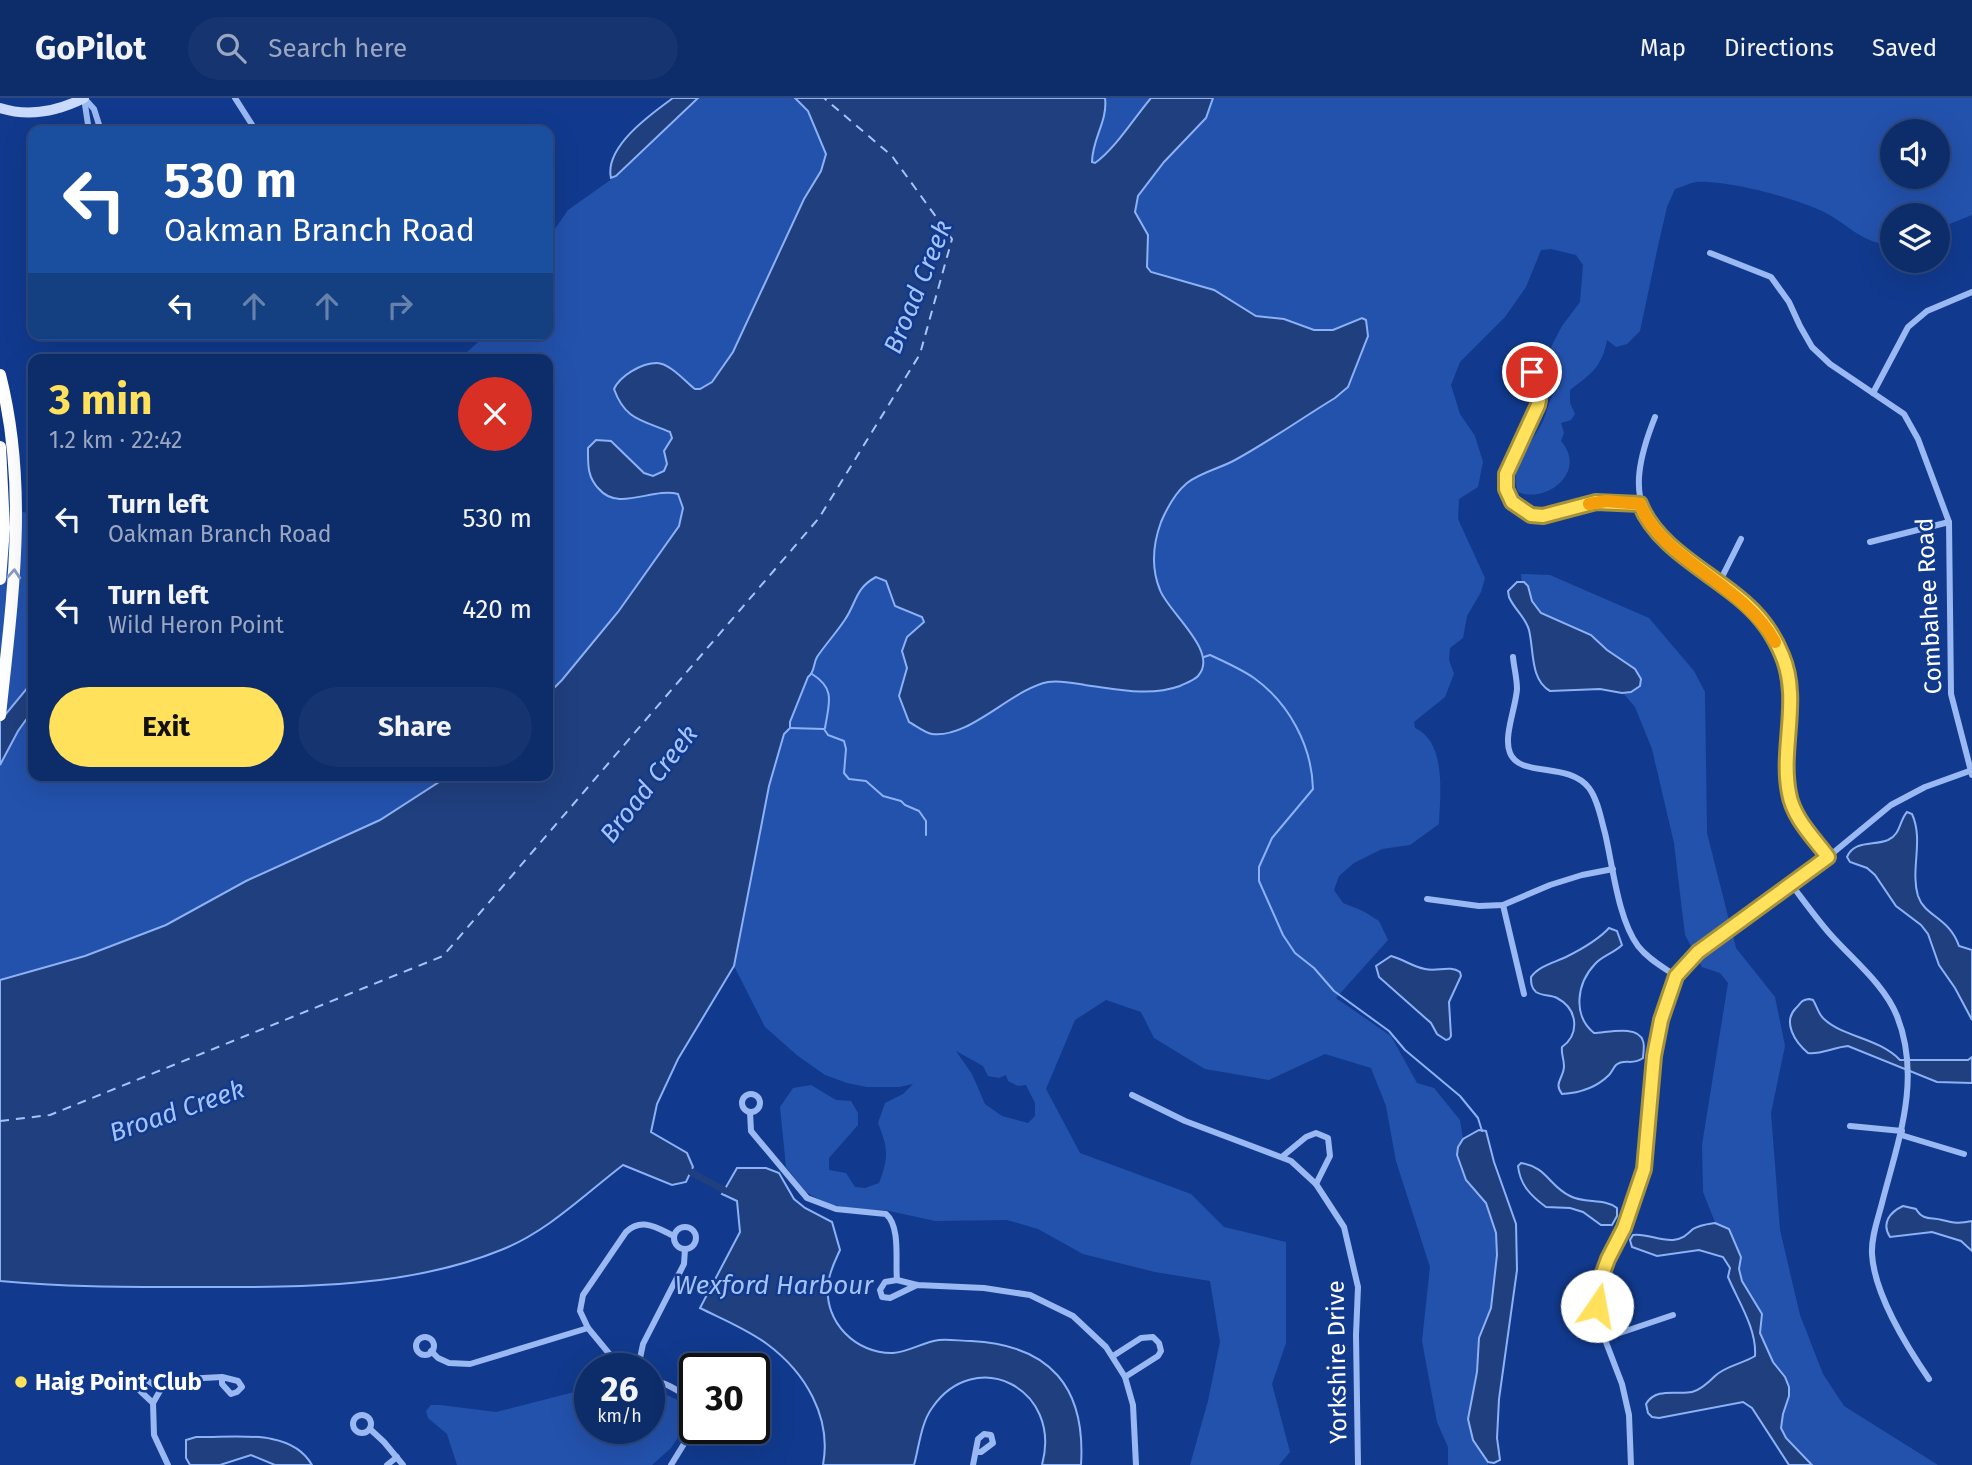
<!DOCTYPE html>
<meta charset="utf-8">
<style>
body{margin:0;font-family:"Fira Sans",sans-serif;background:#163470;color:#f1f3f6;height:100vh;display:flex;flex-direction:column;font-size:26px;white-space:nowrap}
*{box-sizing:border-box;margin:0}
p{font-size:23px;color:#9aa7c1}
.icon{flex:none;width:38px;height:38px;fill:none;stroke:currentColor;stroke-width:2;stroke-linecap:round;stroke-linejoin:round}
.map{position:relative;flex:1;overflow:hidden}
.panel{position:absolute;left:28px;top:256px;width:525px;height:427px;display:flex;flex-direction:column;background:#0d2c6a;border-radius:14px;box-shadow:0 7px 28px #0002,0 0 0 2px #2d487e}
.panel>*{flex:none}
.guide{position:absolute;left:28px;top:28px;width:525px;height:214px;border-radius:14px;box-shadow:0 7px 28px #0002,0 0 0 2px #2d487e;background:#1a4fa0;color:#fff;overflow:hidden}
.tools{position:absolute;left:1880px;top:21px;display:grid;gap:14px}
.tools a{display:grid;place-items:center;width:70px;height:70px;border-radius:50%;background:#0d2c6a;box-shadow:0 7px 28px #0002,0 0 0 2px #2d487e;font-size:35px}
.speed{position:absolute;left:574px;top:1255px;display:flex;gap:14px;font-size:35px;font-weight:700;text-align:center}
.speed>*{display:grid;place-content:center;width:91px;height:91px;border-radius:50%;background:#0d2c6a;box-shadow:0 7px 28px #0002,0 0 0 2px #2d487e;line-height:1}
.speed small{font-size:18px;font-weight:400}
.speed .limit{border:4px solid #111;border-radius:10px;background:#fff;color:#111}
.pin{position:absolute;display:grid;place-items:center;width:60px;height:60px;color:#fff;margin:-30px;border:4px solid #fff;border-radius:50%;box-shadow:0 2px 7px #0007}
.me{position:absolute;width:77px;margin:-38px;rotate:12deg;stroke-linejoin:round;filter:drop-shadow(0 0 5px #0008)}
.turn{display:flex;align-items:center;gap:24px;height:147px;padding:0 21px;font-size:32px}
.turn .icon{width:91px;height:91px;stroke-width:2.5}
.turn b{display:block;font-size:49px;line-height:60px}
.lanes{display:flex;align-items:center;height:66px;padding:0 21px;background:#0003;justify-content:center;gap:35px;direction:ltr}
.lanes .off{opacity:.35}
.round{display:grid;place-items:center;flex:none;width:74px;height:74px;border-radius:37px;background:#163470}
.overview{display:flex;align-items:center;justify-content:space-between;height:119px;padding:0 21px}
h1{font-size:42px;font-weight:700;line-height:52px;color:#ffe15b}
.primary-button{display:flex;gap:14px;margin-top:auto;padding:14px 21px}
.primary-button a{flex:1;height:80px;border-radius:42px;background:#ffe15b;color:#111;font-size:28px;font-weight:700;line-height:80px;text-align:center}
.primary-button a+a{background:#163470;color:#f1f3f6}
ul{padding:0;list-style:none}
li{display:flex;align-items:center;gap:21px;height:91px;padding:0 21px}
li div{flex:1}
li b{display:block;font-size:26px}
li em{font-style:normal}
header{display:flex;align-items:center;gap:42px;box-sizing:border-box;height:98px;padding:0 35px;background:#0d2c6a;border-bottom:2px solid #2d487e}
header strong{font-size:33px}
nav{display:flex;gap:38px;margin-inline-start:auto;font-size:24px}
.search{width:490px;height:63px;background:#163470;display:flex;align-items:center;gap:18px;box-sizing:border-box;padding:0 24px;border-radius:38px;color:#9aa7c1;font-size:26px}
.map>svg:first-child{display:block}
.green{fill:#2352ad;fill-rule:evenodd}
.water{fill:#203f7e;stroke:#8cb1f5;stroke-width:2}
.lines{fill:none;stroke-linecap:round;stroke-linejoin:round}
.stream{stroke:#8cb1f5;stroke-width:2}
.canal{stroke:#203f7e;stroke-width:7}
.ferry{stroke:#a6c3f9;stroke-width:2;stroke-dasharray:9 7;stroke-linecap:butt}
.street{stroke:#9ab8f2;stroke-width:6}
.secondary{stroke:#c9dafc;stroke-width:10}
.highway{stroke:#fff;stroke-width:12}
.oneway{stroke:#889cc6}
.route-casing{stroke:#a6923b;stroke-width:18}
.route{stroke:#ffe15b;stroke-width:12}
.slow{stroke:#f59e0b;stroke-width:12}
.poi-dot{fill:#ffe15b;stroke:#113a8e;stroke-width:2.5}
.labels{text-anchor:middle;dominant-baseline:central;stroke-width:5;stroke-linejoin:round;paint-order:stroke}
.street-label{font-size:24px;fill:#fff;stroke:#113a8e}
.poi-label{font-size:24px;font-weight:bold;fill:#fff;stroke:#113a8e;text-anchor:start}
.water-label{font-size:26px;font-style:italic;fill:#a6c3f9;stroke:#113a8e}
</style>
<header>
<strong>GoPilot</strong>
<div class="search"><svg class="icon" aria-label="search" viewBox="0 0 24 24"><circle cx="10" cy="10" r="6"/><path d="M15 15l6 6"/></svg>Search here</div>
<nav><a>Map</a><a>Directions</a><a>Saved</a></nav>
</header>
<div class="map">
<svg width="1972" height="1367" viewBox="0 0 1972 1367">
<rect width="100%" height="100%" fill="#113a8e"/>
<g class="green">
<path d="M698 0H795L808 13 826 56 821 73 804 101 733 254 712 284 700 291H695C686 283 669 265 657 265 642 265 620 278 614 291 625 323 641 322 670 334L672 340 664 353 667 366 664 373 653 378 644 375 611 343 615 402 668 394 678 396 683 410 679 427 618 514 562 582 548 596V261H455L467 254 487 236H548V141L568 112 616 78Z"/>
<path d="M1105 0H1151C1133 21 1116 50 1095 65H1092C1092 42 1108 23 1105 0Z"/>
<path d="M1213 0H1972V117L1937 131V117H1892V145C1867 150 1844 123 1824 114 1796 100 1727 82 1696 84 1689 85 1682 89 1675 91L1667 109 1658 148 1640 233 1627 246 1616 249 1607 242C1602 269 1591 276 1570 292V305L1575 316 1571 322 1561 325 1564 335 1561 343C1588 374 1546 406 1518 394 1508 368 1530 348 1541 327 1549 312 1548 299 1560 287L1547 274 1549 253 1562 228 1580 204 1583 167 1576 157 1551 151 1541 152 1526 189 1505 219 1460 264 1451 287 1460 316 1475 338 1483 364 1478 389 1459 401 1458 421 1485 480 1481 494 1467 518 1463 540 1450 550 1449 562 1454 576 1445 599 1414 624 1415 630C1447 644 1440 698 1439 726L1410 747 1382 751 1354 765 1339 778 1334 792 1343 805 1363 813 1379 823 1388 842 1336 900 1391 938 1417 985 1434 990 1460 1022 1463 1041 1457 1057 1460 1069 1466 1082 1486 1105 1496 1135 1497 1157 1491 1210 1477 1257V1274L1468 1321 1473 1342 1488 1364V1367H1448V1349L1437 1324 1422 1243 1430 1169 1396 1063 1386 1008 1371 970 1325 956 1269 982 1205 971 1154 940 1141 914 1106 902 1075 922 1046 991 1080 1055 1191 1096 1224 1129 1286 1144V1245L1272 1286 1290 1354 1279 1367H1190L1208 1303 1220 1244 1210 1183 1155 1174 1083 1156 1038 1131 1007 1122 935 1123 885 1112 856 1111 827 1106 806 1094 786 1069 780 1009 793 990 811 987 836 1002 851 1003 858 1015V1027L829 1060V1072L846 1075 855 1089 865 1090 879 1085C889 1059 888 1050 878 1025L885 1005 903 996 913 986 899 989H867L847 985 825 977 798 958 765 929 734 868 769 688 784 636 790 630V624L808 579C815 573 813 566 817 559 825 547 836 535 844 523 857 504 854 491 876 479L886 482 895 508 922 519 924 524 907 539 902 552 907 570 899 598 967 628 1025 593 1047 584H1064L1129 593 1204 559C1191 530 1162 508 1155 477 1148 447 1163 405 1187 385 1200 375 1220 370 1235 362 1269 343 1302 321 1335 300L1348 289 1368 238 1362 220 1333 232H1314L1284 221 1256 218 1214 192 1151 174 1147 169 1148 137 1135 114 1138 98 1164 64 1206 20ZM1892 33H1937V79H1892ZM956 953 983 968 988 978 999 980 1006 977 1008 983 1018 988 1026 987 1035 1005V1018L1028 1025 1002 1018 985 1006 972 976Z"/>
<path d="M0 405 21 414 33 415V583L0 623Z"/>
<path d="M1521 476 1550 477 1649 520 1694 573 1705 594 1707 735 1736 850 1775 899 1785 948 1771 1015 1780 1132 1800 1217 1823 1276 1844 1308 1938 1367H1798L1772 1324 1752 1217 1703 1094 1702 1047 1728 885 1720 875 1702 869 1685 837 1674 745 1652 651 1635 609 1607 576 1524 505Z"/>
<path d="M33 612V677H450L380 722 246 783 166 827 85 858 0 882V667L18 633Z"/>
<path d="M649 1289 680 1303 688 1312 689 1323 671 1350 652 1367H457L447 1336 428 1320 426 1313 431 1307H440L496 1314 590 1290V1330H649Z"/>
</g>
<g class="water">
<path d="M673 0H698L616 78 611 80C604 49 651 16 673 0Z"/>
<path d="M795 0H1105C1108 23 1092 41 1092 64L1095 65C1115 51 1134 20 1151 0H1213L1206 20 1164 64 1138 98 1135 114 1148 137 1147 169 1151 174 1214 192 1256 218 1284 221 1314 232H1333L1362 220 1366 222 1368 238 1348 289 1335 300C1302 320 1270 343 1235 362 1221 370 1201 374 1187 385 1175 395 1167 410 1161 424 1153 446 1151 470 1160 492 1168 514 1220 554 1198 578 1193 583 1186 585 1180 588 1149 599 1116 591 1085 587 1073 585 1060 582 1048 584 1012 591 969 641 932 636 925 635 915 627 909 624L899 598 907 570 902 553 907 539 924 524 922 519 895 508 886 483 876 479C854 491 857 505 844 523 836 535 825 547 817 559 813 566 815 574 808 579L790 624V630L784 636 769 688 734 868 678 961 657 1006 651 1034 687 1055 693 1069 686 1084 672 1087 623 1067C584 1097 547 1134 501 1152 403 1192 290 1189 186 1189 124 1189 62 1189 0 1183V882L85 858 166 827 246 783 380 722 450 677H548V596L562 582 618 514 679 428 683 410 678 396C653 389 618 414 599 391 587 379 588 366 588 350L596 342 611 343 644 375 653 378 664 373 667 366 664 353 672 340 670 334C642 322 625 322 614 291 620 278 641 265 657 265 669 265 685 283 695 291H700L712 284 733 254 804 101 821 73 826 56 808 13Z"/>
<path d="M1517 484H1524L1528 488 1532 503 1541 515 1591 537 1607 552 1635 571 1641 581 1640 588 1631 594 1622 595 1600 591 1550 593C1530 582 1534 552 1529 532 1526 520 1514 511 1509 499L1508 493Z"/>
<path d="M33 583V612L18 633 0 667V623Z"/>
<path d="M1907 714 1912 716C1924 742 1910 772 1918 798 1925 819 1949 819 1959 848L1972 852V922L1955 890 1939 867 1928 836 1921 827 1896 808 1875 777 1867 770 1850 764 1847 759C1854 742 1874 748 1888 742 1901 736 1899 723 1907 714Z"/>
<path d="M1609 830 1617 833 1622 847C1614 855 1602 858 1595 866 1577 885 1572 917 1594 935 1606 935 1638 926 1643 943 1645 948 1643 955 1643 960 1633 968 1624 960 1616 967 1613 970 1612 974 1609 977 1596 990 1579 995 1562 996 1553 985 1564 980 1564 968 1564 961 1561 956 1562 949 1580 936 1578 911 1557 900 1551 897 1542 898 1536 894 1531 890 1531 884 1531 879 1539 868 1553 865 1566 859 1580 852 1598 842 1609 830Z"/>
<path d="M1391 858C1403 861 1413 869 1425 871 1437 874 1450 867 1460 874L1461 878 1449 904 1451 938 1449 941 1446 942 1437 936 1431 925 1379 879 1376 868Z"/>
<path d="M1809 901 1813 902C1817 908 1818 916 1824 921 1843 939 1879 940 1900 962H1968L1972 959V985L1937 984 1848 948C1835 949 1819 957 1808 955 1795 944 1782 924 1796 910 1801 905 1801 902 1809 901Z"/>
<path d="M1479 1032 1486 1033 1494 1064 1516 1126 1517 1172 1499 1301 1497 1340 1500 1362 1494 1365 1488 1364 1473 1342 1468 1321 1477 1274 1479 1240 1491 1210 1497 1157 1496 1135 1486 1105 1466 1082 1457 1057 1458 1049 1463 1041Z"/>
<path d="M1521 1065C1547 1069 1549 1088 1570 1098 1585 1106 1604 1100 1617 1110V1118L1612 1127H1601L1583 1114 1570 1110 1546 1109C1531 1098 1520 1087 1518 1068Z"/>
<path d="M737 1070H766L779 1075 794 1101 805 1110 832 1124 840 1152C835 1163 829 1174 828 1187 824 1224 856 1256 893 1255 909 1254 923 1244 939 1242 949 1241 961 1243 971 1243 1050 1247 1086 1289 1081 1367H1042C1063 1290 975 1247 932 1310 921 1325 919 1349 914 1367H823C832 1319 805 1274 767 1246 747 1231 722 1221 700 1210L740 1134 737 1103 722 1096Z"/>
<path d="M1903 1108 1916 1111C1923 1123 1931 1119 1942 1122 1954 1125 1959 1126 1972 1123V1153L1961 1143 1932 1134 1890 1139C1881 1125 1890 1114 1903 1108Z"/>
<path d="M1715 1125 1729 1131 1741 1159 1739 1171 1742 1183 1762 1216 1760 1235 1773 1264 1785 1279 1789 1289V1298L1783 1316 1781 1330 1786 1340 1812 1367H1789L1752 1310 1743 1304 1659 1320 1652 1319 1648 1315 1646 1306C1656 1289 1677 1297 1692 1294 1701 1292 1709 1284 1715 1278 1725 1268 1742 1266 1755 1258 1757 1231 1738 1203 1728 1179L1730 1170 1723 1159 1699 1152 1657 1158 1632 1149 1630 1142 1633 1137C1646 1135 1659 1143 1673 1142 1683 1141 1686 1137 1693 1131 1699 1127 1708 1126 1715 1125Z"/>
<path d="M196 1339C232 1340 291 1329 312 1367H275L251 1357 220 1367H190L186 1360V1342Z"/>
</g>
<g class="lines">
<g class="stream">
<path d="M1204 559 1210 557C1225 564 1241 571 1254 580 1289 605 1312 648 1313 691L1272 740 1259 769V783L1283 837 1295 855 1314 870 1334 893 1389 933 1405 952 1460 998 1478 1020 1482 1033"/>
<path d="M812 576C836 591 829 605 825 630"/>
<path d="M790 630 824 631 828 637 844 643 846 651 844 675 849 681 866 683 883 698 901 703 905 707 919 713 926 723V737"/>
</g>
<path class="canal" d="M691 1074 724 1092"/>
<path class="ferry" d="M0 1023 50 1017 443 858 819 420 920 256 952 141 892 58 824 0"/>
<g class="street">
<path d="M84 0 94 11 101 33"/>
<path d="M84 0 89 33"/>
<path d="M235 0 256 33"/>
<path d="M1710 155 1771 179 1789 204 1800 228 1812 249 1830 266 1904 316 1918 341 1949 424 1951 596 1972 677"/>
<path d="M1532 274 1539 302 1538 307 1506 376 1505 391 1512 404 1531 417 1543 418 1596 404 1640 406"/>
<path d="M1873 295 1908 229 1927 213 1972 194"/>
<path d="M1655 319C1615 419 1653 433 1727 490 1741 502 1759 515 1768 531 1779 550 1790 573 1791 595 1791 628 1782 664 1789 696 1794 720 1814 740 1828 759"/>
<path d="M1870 444 1949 424"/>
<path d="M1719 485 1741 441"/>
<path d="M1513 559C1514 570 1517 580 1517 591 1516 609 1503 639 1510 655 1520 680 1568 663 1589 690 1598 702 1601 721 1605 735 1613 769 1618 821 1638 848 1648 861 1663 869 1676 878"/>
<path d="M1791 786C1804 803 1816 820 1830 836 1853 862 1884 886 1897 918 1922 981 1898 1043 1882 1105 1878 1121 1871 1139 1872 1156 1874 1195 1907 1249 1929 1281"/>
<path d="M1427 801 1479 808 1503 807 1550 787 1582 777 1613 771"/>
<path d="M1503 807 1524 896"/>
<circle cx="751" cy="1005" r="9"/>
<path d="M1132 997 1185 1023 1291 1063 1316 1086 1344 1129 1358 1189 1356 1237 1358 1367"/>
<path d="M750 1014 751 1033 807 1100 836 1111 886 1116C901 1129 895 1164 897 1182"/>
<path d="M1850 1028 1902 1033"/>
<path d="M1901 1037 1964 1056"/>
<path d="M1283 1058 1306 1039 1316 1035 1328 1040 1330 1058 1316 1086"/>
<circle cx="685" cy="1140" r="11"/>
<path d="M917 1187 890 1200 882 1199 880 1192 885 1184 897 1182 917 1187 984 1190 1030 1197 1073 1218 1106 1249 1125 1279 1133 1307 1136 1367"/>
<path d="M588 1230 621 1270"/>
<circle cx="425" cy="1248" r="9"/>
<path d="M1605 1240 1673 1217"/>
<path d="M431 1253 438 1260 449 1265 470 1266 588 1230 580 1213 583 1197 626 1134C642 1119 657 1130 674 1138"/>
<path d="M1113 1258 1141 1240 1153 1239 1159 1245 1161 1253 1158 1258 1125 1279"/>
<path d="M638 1270 643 1246 684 1166 685 1151"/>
<path d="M649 1281C666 1285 685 1294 695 1310"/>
<path d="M153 1305 137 1290V1285L143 1280 161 1291"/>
<circle cx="362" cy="1326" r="9"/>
<path d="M370 1331 384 1344 403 1367"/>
<path d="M168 1367 154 1337 153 1305 161 1291 185 1281 222 1279 238 1283 242 1289 237 1294 231 1296 222 1286V1279"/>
<path d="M387 1367 397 1359"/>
<path d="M671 1367 695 1328"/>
<path d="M973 1367 978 1341 984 1336 991 1337 993 1345 981 1354H976"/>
<path d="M1631 1367 1629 1317 1622 1286 1599 1226 1597 1191 1608 1161 1624 1130 1644 1071 1654 958 1661 922 1676 878 1698 854 1828 759 1891 707 1925 689 1972 672"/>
</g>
<path class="secondary" d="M0 10C28 19 58 13 84 0"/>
<g class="highway">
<path d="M0 277C29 391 12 503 0 617"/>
<path d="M0 349 4 430 0 481"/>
</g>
</g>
<defs><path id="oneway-chevron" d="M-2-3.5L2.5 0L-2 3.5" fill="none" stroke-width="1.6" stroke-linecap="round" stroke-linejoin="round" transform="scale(1.75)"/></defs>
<use class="oneway" href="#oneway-chevron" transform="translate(14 476) rotate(-86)"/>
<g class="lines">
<defs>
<path id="route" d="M1532 274 1539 302 1538 307 1506 376V391L1512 404 1531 417 1543 418 1596 404 1640 406C1657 450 1712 475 1745 505 1761 519 1774 537 1782 557 1801 601 1780 650 1789 695 1793 720 1814 740 1828 759L1698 854 1676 878 1661 922 1654 958 1644 1071 1624 1130 1608 1161 1597 1191V1208"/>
</defs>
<use href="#route" class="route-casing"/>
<use href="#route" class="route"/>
<path class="slow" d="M1589 406 1606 403 1640 406C1662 463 1744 486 1775 544"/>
</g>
<circle class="poi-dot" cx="21" cy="1284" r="7"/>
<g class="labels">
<g class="street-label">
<text transform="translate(1929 508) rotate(-93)">Combahee Road</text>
<text transform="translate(1337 1264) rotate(-91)">Yorkshire Drive</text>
</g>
<g class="poi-label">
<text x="35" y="1284">Haig Point Club</text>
</g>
<g class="water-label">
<text transform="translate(918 189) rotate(-68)">Broad Creek</text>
<text transform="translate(649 686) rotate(-52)">Broad Creek</text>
<text transform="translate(177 1013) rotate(-19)">Broad Creek</text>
<text x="774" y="1187">Wexford Harbour</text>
</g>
</g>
</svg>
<div class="tools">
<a><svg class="icon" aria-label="sound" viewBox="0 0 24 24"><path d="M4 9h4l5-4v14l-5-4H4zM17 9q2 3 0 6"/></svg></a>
<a><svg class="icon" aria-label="layers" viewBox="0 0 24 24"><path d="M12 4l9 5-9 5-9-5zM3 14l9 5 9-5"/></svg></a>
</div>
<div class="speed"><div>26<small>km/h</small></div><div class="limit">30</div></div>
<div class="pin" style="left:1532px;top:274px;background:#d93025"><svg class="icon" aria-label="arrive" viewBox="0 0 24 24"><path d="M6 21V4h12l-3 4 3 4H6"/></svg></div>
<svg class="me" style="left:1597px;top:1208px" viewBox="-20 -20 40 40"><circle r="19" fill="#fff"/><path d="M0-13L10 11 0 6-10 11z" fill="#ffe15b"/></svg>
<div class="guide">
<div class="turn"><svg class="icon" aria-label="left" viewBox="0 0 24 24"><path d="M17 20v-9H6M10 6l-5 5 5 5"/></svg><div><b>530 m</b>Oakman Branch Road</div></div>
<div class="lanes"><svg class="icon" aria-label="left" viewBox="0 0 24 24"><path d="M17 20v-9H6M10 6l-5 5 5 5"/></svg><svg class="icon off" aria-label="ahead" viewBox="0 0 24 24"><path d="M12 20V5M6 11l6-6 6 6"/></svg><svg class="icon off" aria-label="ahead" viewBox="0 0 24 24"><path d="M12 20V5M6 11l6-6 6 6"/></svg><svg class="icon off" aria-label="right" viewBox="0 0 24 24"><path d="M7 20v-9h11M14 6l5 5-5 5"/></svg></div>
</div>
<section class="panel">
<div class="overview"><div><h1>3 min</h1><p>1.2 km · 22:42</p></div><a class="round" style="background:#d93025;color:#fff"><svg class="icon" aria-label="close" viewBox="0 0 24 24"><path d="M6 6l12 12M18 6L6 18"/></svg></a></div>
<ul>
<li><svg class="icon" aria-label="left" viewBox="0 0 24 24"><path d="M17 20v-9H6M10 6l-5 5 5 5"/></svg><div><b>Turn left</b><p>Oakman Branch Road</p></div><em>530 m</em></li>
<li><svg class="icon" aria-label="left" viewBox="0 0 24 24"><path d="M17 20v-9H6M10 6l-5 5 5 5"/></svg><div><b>Turn left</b><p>Wild Heron Point</p></div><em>420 m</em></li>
</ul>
<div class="primary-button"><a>Exit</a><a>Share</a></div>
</section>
</div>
